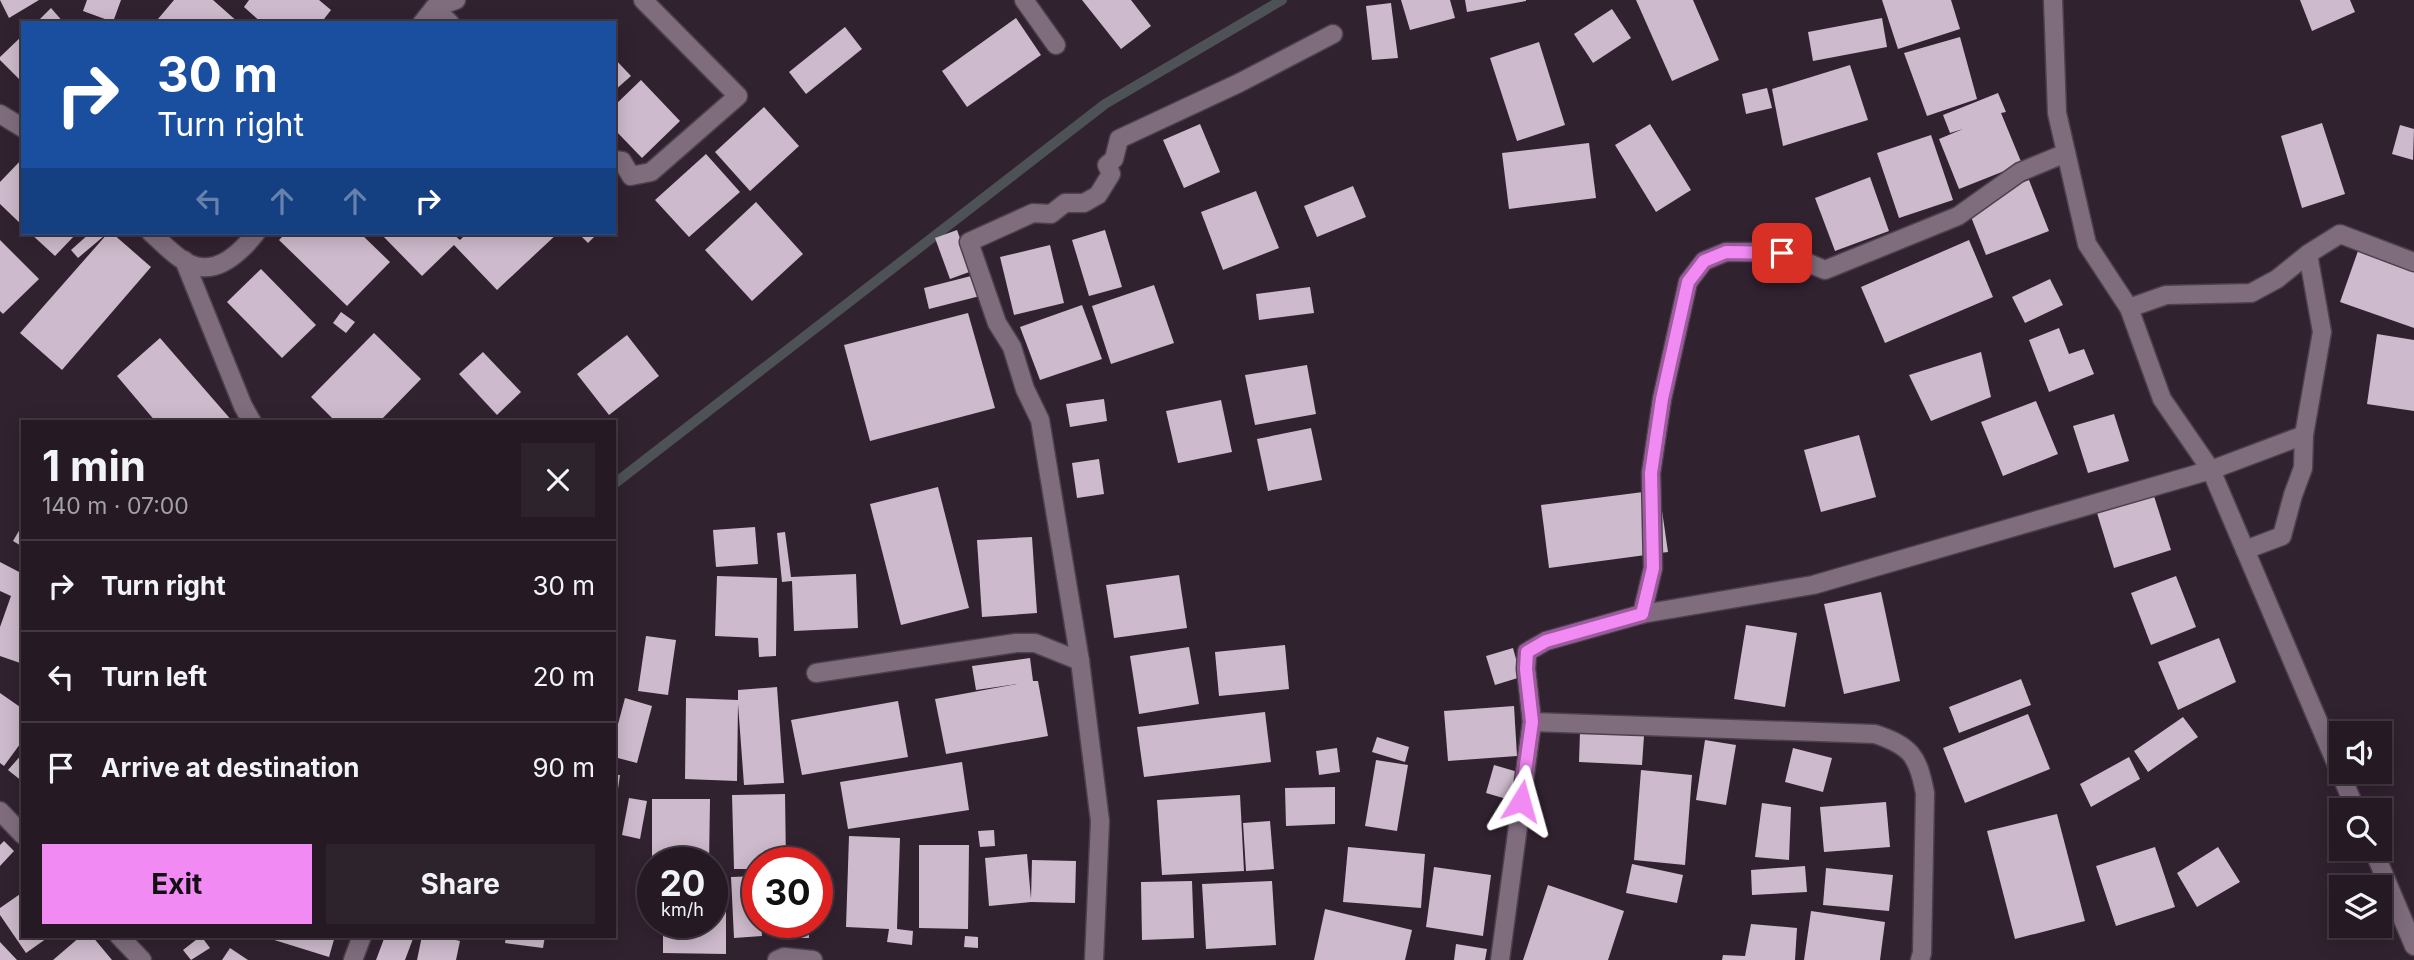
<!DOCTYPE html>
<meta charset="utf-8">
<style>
body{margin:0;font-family:Inter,sans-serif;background:#2d232c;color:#f1f3f6;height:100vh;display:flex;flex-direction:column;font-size:26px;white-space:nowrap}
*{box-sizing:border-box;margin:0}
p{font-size:23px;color:#a3a1a6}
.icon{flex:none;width:38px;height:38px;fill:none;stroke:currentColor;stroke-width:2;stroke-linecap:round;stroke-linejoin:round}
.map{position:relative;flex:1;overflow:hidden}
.details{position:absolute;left:21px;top:420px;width:595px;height:518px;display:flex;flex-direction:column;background:#251a24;border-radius:0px;box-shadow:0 4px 18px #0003,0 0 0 2px #423841}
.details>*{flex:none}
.guide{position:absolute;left:21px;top:21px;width:595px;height:214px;border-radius:0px;box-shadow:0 4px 18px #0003,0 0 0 2px #423841;background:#1a4fa0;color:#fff;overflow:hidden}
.buttons{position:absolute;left:2329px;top:721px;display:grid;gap:14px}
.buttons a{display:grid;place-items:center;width:63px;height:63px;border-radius:0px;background:#251a24;box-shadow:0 4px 18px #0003,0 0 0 2px #423841;font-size:35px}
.speed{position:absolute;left:637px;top:847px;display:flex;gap:14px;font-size:35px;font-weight:700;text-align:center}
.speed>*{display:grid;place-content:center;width:91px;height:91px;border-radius:50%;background:#251a24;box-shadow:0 4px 18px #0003,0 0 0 2px #423841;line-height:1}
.speed small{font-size:18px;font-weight:400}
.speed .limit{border:10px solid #d22;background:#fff;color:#111}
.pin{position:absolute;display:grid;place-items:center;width:60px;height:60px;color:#fff;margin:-30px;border-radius:14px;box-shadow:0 4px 10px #0006}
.me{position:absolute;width:77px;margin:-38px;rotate:8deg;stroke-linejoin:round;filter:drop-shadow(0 0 5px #0008)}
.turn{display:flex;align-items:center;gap:24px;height:147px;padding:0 21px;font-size:32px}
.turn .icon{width:91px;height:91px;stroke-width:2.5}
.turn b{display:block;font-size:49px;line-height:60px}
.lanes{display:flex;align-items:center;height:66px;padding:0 21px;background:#0003;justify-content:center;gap:35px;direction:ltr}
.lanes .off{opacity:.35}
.round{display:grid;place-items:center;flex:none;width:74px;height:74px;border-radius:0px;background:#2d232c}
.summary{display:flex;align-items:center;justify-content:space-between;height:119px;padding:0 21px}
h1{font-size:42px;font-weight:700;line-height:52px}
.action{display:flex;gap:14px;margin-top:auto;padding:14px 21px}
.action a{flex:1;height:80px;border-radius:0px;background:#f28af3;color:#111;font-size:28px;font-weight:700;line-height:80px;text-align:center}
.action a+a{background:#2d232c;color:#f1f3f6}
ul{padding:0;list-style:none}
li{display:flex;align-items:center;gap:21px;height:91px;padding:0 21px;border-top:2px solid #423841}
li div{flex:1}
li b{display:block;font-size:26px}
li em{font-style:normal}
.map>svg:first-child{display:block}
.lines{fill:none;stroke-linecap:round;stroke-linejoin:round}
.stream{stroke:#4c5256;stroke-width:10}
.building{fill:#cdbacc}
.street-casing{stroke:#4d414d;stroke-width:21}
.street{stroke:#7f6d7e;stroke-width:18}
.route-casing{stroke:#9d5a9e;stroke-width:18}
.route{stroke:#f28af3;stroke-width:12}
</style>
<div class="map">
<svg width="2414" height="960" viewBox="0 0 2414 960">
<rect width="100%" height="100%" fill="#312230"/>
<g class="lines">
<path class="stream" d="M614 484 1105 104 1282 0"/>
</g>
<g class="building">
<path d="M0 0H39L9 18Z"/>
<path d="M87 0H121L113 22 83 11Z"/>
<path d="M174 0H213L239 23H162L158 19Z"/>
<path d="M249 0H319L331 10 321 23H262L244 7Z"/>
<path d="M1082 0H1131L1151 26 1121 49Z"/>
<path d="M1401 0H1450L1455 18 1410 30Z"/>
<path d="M1465 0H1526V1L1467 12Z"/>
<path d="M1636 0H1693L1719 60 1672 81Z"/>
<path d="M1882 0H1951L1960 29 1898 49Z"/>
<path d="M2300 0H2350L2355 12 2312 31Z"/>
<path d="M1391 3 1398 58 1372 60 1366 6Z"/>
<path d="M51 8 64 23H36Z"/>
<path d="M1612 9 1631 38 1593 63 1574 34Z"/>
<path d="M1016 18 1041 55 967 107 942 71Z"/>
<path d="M1882 18 1887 47 1813 61 1808 32Z"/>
<path d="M845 27 862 49 806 94 789 72Z"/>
<path d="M23 35V83L0 60V57Z"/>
<path d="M1960 37 1977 99 1927 116 1904 53Z"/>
<path d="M1539 42 1565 125 1517 141 1490 58Z"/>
<path d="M614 58 631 76 614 91Z"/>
<path d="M1850 65 1868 120 1783 146 1772 89Z"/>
<path d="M641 80 680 121 642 158 614 129V106Z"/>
<path d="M1767 88 1772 108 1746 114 1742 94Z"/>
<path d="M1998 93 2006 112 2001 113 2022 164 1959 189 1939 139 1963 129 1950 133 1943 115Z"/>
<path d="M764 107 799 146 750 191 715 152Z"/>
<path d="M2322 123 2345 194 2302 208 2281 136Z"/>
<path d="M1200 124 1220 172 1184 188 1163 140Z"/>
<path d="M1650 124 1691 190 1656 212 1615 145Z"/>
<path d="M2400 125 2414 129 2413 160 2392 154Z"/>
<path d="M1931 135 1953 200 1899 218 1877 153Z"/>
<path d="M1589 143 1596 198 1509 209 1502 153Z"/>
<path d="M706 154 740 192 689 237 655 200Z"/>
<path d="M23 158V226L0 204V182Z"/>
<path d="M1870 177 1889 231 1835 251 1815 198Z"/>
<path d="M2029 180 2049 231 1986 255 1966 204Z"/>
<path d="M1353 186 1366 217 1317 237 1304 206Z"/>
<path d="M1256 191 1279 248 1223 270 1201 212Z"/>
<path d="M756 202 803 254 752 301 705 250Z"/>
<path d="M957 230 972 271 950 279 935 238Z"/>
<path d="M1105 230 1122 287 1089 296 1072 240Z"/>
<path d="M30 233H77L55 256Z"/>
<path d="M90 233H102L104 236 78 258 71 250Z"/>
<path d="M108 233H112L151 267 62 370 20 333Z"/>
<path d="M286 233H360L390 262 347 306 279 240Z"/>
<path d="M380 233H452L460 240 467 233H558L497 290 454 245 422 276Z"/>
<path d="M578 233H598L588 243Z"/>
<path d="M0 240 39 279 3 314 0 311Z"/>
<path d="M1969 240 1993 297 1885 343 1861 287Z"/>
<path d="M1050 245 1064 303 1014 315 1000 257Z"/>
<path d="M2358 251 2414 271V328L2340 302Z"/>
<path d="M261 269 316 325 282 358 227 302Z"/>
<path d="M975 275 980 296 929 309 924 288Z"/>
<path d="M2050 279 2063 305 2025 323 2012 297Z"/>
<path d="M1154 285 1174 343 1111 364 1092 306Z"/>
<path d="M1310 287 1314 313 1259 320 1256 294Z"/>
<path d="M1082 305 1102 359 1040 380 1020 327Z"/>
<path d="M341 312 355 322 346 333 333 323Z"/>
<path d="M968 313 995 408 870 441 844 345Z"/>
<path d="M2059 328 2069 354 2084 349 2094 374 2049 392 2029 340Z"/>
<path d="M374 333 421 379 379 422H336L311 397Z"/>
<path d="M2377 334 2414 340V411L2367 404Z"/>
<path d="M627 335 659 376 609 415 577 374Z"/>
<path d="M160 338 233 422H156L117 376Z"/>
<path d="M483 352 521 392 497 415 459 374Z"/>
<path d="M1981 352 1991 397 1931 421 1909 375Z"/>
<path d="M1307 365 1316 414 1255 425 1245 375Z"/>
<path d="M1104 399 1107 421 1070 427 1066 404Z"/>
<path d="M1221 400 1232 452 1178 463 1166 411Z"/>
<path d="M2036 401 2058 454 2003 476 1981 422Z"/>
<path d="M2114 414 2129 461 2088 473 2073 426Z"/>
<path d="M1311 428 1322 480 1268 491 1257 439Z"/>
<path d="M1859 435 1876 497 1821 512 1804 450Z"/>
<path d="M1099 459 1104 494 1077 498 1072 463Z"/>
<path d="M938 487 969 608 901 625 870 504Z"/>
<path d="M1659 490 1668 552 1549 568 1541 505Z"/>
<path d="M2154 496 2171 550 2114 568 2097 513Z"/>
<path d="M23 524V547L13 541Z"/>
<path d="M755 527 758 564 716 567 713 530Z"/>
<path d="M785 532 791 577 856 574 858 628 794 631 792 581 782 582 777 533Z"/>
<path d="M1032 537 1037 613 982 617 977 540Z"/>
<path d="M0 562 23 574V664L0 656V627L11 596 0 591Z"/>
<path d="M1179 575 1187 628 1114 638 1106 585Z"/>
<path d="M717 576 777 578 776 656 759 657 758 638 715 636Z"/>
<path d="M2176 576 2196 627 2151 645 2131 593Z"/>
<path d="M1881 592 1900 681 1844 694 1824 604Z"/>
<path d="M1746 625 1797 633 1785 707 1734 699Z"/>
<path d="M646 636 676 640 668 695 638 691Z"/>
<path d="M2219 638 2236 682 2178 710 2158 662Z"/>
<path d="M1285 645 1289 689 1219 696 1215 652Z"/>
<path d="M1189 647 1199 704 1139 714 1130 656Z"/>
<path d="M1513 648 1521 677 1495 685 1486 656Z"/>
<path d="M1030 658 1033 681H1038L1048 736 946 754 935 699 1017 684 976 690 972 666Z"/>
<path d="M2021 679 2031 705 1959 733 1949 707Z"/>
<path d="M777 687 784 783 744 785 738 704 737 781 685 779 686 698 738 700V690Z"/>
<path d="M0 693 23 709V740L4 766 0 763Z"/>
<path d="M625 698 652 706 637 763 614 757V739Z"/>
<path d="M898 701 908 757 802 775 791 720Z"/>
<path d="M1514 706 1517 756 1448 761 1444 711Z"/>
<path d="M1265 712 1271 762 1144 777 1137 727Z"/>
<path d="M2028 714 2050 769 1965 803 1943 748Z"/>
<path d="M2183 717 2198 737 2148 772 2134 751Z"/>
<path d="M1580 732 1644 736 1642 765 1579 762Z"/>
<path d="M1377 737 1409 747 1405 762 1372 752Z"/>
<path d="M1705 740 1736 745 1726 805 1696 800Z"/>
<path d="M1337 748 1340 772 1319 775 1316 751Z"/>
<path d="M1793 748 1832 758 1823 792 1785 782Z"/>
<path d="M23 753V782L8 770Z"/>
<path d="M2129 757 2140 779 2091 807 2080 784Z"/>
<path d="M1376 760 1408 765 1397 831 1365 826Z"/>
<path d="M962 762 969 810 848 829 840 782Z"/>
<path d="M1494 765 1518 772 1510 800 1486 793Z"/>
<path d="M1641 770 1692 775 1685 865 1634 860Z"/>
<path d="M614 775H620L616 803 614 802Z"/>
<path d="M1335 787V824L1286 826 1285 788Z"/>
<path d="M785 794 786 863H758V869H734L732 795Z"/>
<path d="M1240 795 1244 871 1162 875 1157 800Z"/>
<path d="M629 798 647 801 640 839 622 835Z"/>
<path d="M652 799H710L709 863H652Z"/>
<path d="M1886 802 1890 847 1824 852 1820 807Z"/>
<path d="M1762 803 1791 807 1789 860 1755 857Z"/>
<path d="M2057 814 2085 921 2015 939 1987 831Z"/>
<path d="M1270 821 1274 869 1246 871 1243 823Z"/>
<path d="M994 830 995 846 980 847 978 831Z"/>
<path d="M849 836 900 838 897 929 913 931 912 945 887 942 889 929 846 927Z"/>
<path d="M4 841 14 851 0 866V845Z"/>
<path d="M919 845H969L968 929 919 928Z"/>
<path d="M1348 847 1425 854 1421 908 1343 902Z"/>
<path d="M2155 847 2175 907 2116 926 2096 866Z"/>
<path d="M2218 847 2240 882 2197 907 2177 873Z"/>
<path d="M1027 854 1031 899 1032 860 1076 861 1075 903 1031 902 989 906 985 858Z"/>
<path d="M1632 864 1683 875 1677 903 1626 893Z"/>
<path d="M1805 866 1807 892 1752 895 1751 870Z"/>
<path d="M1434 867 1491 875 1483 936 1426 927Z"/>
<path d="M1826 868 1893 875 1889 911 1823 905Z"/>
<path d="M758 876V922H761L762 936 734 938 731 877Z"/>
<path d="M1192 881 1194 938 1142 940 1141 882Z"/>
<path d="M1272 881 1276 945 1206 949 1202 884Z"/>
<path d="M1548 885 1624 911 1608 960H1523Z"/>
<path d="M23 892V936H50L26 953 0 915V908Z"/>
<path d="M712 893 726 894V954L663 953V922H712Z"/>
<path d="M1325 909 1412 930 1405 960H1314Z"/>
<path d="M1811 911 1885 922 1880 960H1804Z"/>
<path d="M791 922H808L809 938H792Z"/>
<path d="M1751 924 1797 928 1795 960H1722L1723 955 1745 956Z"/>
<path d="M81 936H92L112 960H53Z"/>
<path d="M201 936 210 948 191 960 183 950Z"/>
<path d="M272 936H335L329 957 271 939Z"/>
<path d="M385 936H414L405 960H376Z"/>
<path d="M422 936H439L460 941 456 960H417Z"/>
<path d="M506 936H545L543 948 505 943Z"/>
<path d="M965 936 978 937V948L964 947Z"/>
<path d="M0 942 17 960H0Z"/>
<path d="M1456 944 1487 949 1485 960H1454Z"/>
<path d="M230 948 248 960H222Z"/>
</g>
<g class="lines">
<defs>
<g id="street">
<path d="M1024 0 1056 45"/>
<path d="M2053 0 2057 113 2087 244 2129 308 2162 399 2211 470 2356 810"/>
<path d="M434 8 456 0"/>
<path d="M422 23 434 8 450 23"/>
<path d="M0 114 23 128"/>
<path d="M614 160 622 161 631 176 651 172 738 96 643 0"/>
<path d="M151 233C164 244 183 266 201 267 223 270 244 248 256 233"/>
<path d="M184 260 243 406 252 422"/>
<path d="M2129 308 2166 295 2251 293 2277 279 2308 254 2340 234 2414 262"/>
<path d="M2245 550 2282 536 2293 495 2303 468 2304 435 2322 332 2308 254"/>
<path d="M1642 614 1653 568 1651 473 1662 399 1688 282 1704 261 1726 252H1782L1825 270 1958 216 2020 172 2066 153"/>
<path d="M816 673 1016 643H1035L1080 661"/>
<path d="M1532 722 1875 734C1911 746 1918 756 1925 793L1922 953 1920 960"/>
<path d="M0 811 23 835"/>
<path d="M2373 849 2414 946"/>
<path d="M119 936 142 960"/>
<path d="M353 960 362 936"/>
<path d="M777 960 784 957 813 960"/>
<path d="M1094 960 1100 821 1080 661 1040 420 1025 389 1012 347 997 323 969 242 1033 213 1051 214 1065 203H1084L1098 195 1111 174 1107 165 1114 159 1119 139 1239 83 1333 34"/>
<path d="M1500 960 1532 722 1526 669 1527 652 1546 641 1642 614 1813 585 2211 470 2304 435"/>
</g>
</defs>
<use href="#street" class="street-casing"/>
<use href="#street" class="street"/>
</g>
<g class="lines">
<defs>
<path id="route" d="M1521 801 1532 722 1526 669 1527 652 1546 641 1642 614 1653 568 1651 473 1662 399 1688 282 1704 261 1726 252 1782 253"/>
</defs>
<use href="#route" class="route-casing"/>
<use href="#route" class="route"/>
</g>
</svg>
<div class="buttons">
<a><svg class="icon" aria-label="sound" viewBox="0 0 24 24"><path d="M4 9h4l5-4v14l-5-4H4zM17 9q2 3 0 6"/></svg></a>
<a><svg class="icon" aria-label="search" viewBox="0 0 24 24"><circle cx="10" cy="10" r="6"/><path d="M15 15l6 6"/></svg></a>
<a><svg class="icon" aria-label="layers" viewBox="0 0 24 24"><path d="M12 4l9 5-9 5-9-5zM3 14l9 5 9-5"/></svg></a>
</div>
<div class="speed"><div>20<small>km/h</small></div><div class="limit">30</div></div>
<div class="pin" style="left:1782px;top:253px;background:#d93025"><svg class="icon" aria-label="arrive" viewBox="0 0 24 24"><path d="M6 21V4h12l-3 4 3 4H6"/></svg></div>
<svg class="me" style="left:1521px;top:801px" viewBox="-20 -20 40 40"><path d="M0-17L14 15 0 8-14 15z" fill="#f28af3" stroke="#fff" stroke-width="4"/></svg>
<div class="guide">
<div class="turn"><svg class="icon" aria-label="right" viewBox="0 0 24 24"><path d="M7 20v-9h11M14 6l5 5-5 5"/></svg><div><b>30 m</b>Turn right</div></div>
<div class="lanes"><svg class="icon off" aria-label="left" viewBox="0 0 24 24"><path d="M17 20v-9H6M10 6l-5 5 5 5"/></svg><svg class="icon off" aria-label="ahead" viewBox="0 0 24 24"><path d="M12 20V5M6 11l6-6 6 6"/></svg><svg class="icon off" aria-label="ahead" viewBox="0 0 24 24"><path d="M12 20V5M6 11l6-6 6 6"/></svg><svg class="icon" aria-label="right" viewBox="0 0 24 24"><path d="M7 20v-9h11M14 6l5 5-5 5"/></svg></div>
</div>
<section class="details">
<div class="summary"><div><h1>1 min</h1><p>140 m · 07:00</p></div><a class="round"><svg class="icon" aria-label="close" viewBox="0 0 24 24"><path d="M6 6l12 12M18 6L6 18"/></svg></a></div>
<ul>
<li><svg class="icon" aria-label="right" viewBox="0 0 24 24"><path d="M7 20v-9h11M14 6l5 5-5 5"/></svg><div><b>Turn right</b></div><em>30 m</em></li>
<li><svg class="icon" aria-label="left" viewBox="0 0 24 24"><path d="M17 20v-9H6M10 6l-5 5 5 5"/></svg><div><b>Turn left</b></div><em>20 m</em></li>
<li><svg class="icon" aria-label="arrive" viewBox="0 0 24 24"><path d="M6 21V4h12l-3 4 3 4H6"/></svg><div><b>Arrive at destination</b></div><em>90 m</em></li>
</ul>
<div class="action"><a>Exit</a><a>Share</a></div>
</section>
</div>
